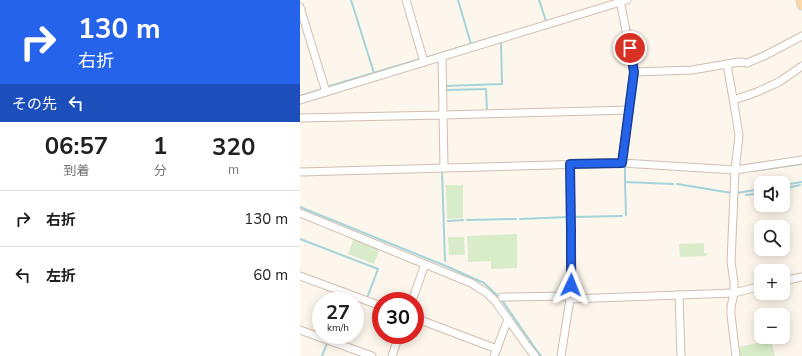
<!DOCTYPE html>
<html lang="ja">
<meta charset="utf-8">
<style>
body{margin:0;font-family:"Nunito Sans","Noto Sans JP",sans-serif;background:#f6f6f6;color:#202124;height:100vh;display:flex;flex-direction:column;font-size:15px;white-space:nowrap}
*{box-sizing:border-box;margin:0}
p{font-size:13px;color:#757577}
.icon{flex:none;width:22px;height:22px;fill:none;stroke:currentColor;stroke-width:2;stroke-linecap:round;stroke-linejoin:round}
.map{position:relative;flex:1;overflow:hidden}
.drawer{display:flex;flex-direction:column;background:#fff;width:300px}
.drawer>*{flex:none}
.top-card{background:#2563eb;color:#fff;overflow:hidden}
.fabs{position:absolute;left:454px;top:176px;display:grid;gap:8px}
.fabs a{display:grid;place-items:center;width:36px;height:36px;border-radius:8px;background:#fff;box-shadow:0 2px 10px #0003;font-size:20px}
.speed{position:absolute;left:12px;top:292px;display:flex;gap:8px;font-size:20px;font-weight:700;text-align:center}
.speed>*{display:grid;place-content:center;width:52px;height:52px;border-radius:50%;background:#fff;box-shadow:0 2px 10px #0003;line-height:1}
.speed small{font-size:10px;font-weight:400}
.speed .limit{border:6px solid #d22;background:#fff;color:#111}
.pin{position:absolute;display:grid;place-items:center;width:34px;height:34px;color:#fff;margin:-17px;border:2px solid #fff;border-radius:50%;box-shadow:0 1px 4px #0007}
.me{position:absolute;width:44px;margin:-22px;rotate:2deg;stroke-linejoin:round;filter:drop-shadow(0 0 3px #0008)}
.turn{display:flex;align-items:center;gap:14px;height:84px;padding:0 12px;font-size:18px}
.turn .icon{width:52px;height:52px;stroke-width:2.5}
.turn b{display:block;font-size:28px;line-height:34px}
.then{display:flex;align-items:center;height:38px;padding:0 12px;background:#0003;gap:8px;font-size:15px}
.eta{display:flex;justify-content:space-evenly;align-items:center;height:68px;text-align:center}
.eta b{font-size:24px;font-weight:700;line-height:28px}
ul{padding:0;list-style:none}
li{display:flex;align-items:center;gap:12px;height:56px;padding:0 12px;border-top:1px solid #e0e0e0}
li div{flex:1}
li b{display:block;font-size:15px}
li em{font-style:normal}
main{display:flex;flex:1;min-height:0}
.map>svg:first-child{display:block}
.green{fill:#d8ecc9}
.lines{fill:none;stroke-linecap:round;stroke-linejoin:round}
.stream{stroke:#a5d3da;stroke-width:2}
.minor-casing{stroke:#d1beb0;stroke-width:9}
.major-casing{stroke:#dad1cd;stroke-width:11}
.minor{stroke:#fff;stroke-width:7}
.major{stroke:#fbd9a5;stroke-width:9}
.route-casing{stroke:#184099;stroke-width:10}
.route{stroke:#2563eb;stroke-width:7}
</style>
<main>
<section class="drawer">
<div class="top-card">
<div class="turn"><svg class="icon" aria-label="right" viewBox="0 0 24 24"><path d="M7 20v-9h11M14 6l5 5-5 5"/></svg><div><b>130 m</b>右折</div></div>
<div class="then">その先<svg class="icon" aria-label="left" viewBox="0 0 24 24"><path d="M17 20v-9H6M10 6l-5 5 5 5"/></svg></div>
</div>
<div class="eta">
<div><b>06:57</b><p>到着</p></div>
<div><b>1</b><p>分</p></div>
<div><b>320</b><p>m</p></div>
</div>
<ul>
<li><svg class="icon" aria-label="right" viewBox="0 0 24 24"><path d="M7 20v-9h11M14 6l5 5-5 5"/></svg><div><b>右折</b></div><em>130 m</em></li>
<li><svg class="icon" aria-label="left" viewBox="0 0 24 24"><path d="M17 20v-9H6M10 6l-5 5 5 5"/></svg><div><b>左折</b></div><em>60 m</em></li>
</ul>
</section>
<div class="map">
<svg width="502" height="356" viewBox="0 0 502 356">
<rect width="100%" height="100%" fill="#fdf6ec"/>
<g class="green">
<path d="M146 185H163V218L147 219Z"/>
<path d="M217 234V268L191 269V261L168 262 167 236Z"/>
<path d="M148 237H164L165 255H149Z"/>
<path d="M54 238 80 248 74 264 48 254Z"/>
<path d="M404 243V253H407V256L380 257 379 244Z"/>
<path d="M471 340 475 356H440L439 347Z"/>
</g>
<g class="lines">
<g class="stream">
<path d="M51 0 74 73"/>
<path d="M158 0 171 44"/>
<path d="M239 0 246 21"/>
<path d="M128 57 200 35"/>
<path d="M30 86 117 60"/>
<path d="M146 86 202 84 201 42"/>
<path d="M147 90 186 89 187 111H185"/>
<path d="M0 96 19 90"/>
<path d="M325 167V182L373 184"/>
<path d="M142 171 145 261"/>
<path d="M453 171 502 164"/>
<path d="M325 182 326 215"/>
<path d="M377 184 432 193"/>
<path d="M483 185 502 182"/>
<path d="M483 189 500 185"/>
<path d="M437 193 461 189"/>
<path d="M446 195 461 193"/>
<path d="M0 207 146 266 184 283 201 299 235 348 241 356"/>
<path d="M274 217 322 216"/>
<path d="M220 219 268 217"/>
<path d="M167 220 216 219"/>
<path d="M148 221 163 220"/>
<path d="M0 239 78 269 67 298H69"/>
<path d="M22 356 27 343H26"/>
</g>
<defs>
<g id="minor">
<path d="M106 0 124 62"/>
<path d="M320 0 334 72 322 163"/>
<path d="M0 7 26 92"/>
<path d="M142 57 144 167"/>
<path d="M427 64 436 116 439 136 435 170 431 262 434 282V293L431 307V315L436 356"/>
<path d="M334 72 392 70 439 62 447 63 464 56 502 36"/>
<path d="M0 100 327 0"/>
<path d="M434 100 457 92 479 82 502 66"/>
<path d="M0 118 143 115 329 110"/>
<path d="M0 172 322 163 435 170 502 160"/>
<path d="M0 213 171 283 187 293 195 301 227 346 235 356"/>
<path d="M0 276 81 306"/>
<path d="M483 281 502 277"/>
<path d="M379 295 381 356"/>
<path d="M202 297 270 296"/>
<path d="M270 299 434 293 461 286"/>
<path d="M112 301 125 264"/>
<path d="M115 318 197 349"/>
<path d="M0 330 72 356"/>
<path d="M92 356 99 335"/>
<path d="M194 356 208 319"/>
<path d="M261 356 270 299 272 273 270 164"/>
</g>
<path id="major" d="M501 0 502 5"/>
</defs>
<use href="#minor" class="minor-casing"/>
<use href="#major" class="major-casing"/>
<use href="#minor" class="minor"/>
<use href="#major" class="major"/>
</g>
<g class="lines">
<defs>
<path id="route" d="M271 285V231L270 164 322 163 334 72 330 48"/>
</defs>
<use href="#route" class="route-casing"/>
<use href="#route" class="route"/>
</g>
</svg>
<div class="fabs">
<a><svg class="icon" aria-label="sound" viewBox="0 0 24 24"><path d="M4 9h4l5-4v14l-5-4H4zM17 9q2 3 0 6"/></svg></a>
<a><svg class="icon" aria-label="search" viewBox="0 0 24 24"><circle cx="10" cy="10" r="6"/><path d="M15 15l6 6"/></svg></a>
<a>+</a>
<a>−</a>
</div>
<div class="speed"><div>27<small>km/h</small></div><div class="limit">30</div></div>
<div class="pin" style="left:330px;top:48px;background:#d93025"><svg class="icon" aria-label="arrive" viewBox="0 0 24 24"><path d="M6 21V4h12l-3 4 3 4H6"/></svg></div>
<svg class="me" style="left:271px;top:285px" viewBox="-20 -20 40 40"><path d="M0-17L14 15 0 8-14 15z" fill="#2563eb" stroke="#fff" stroke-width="4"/></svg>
</div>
</main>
